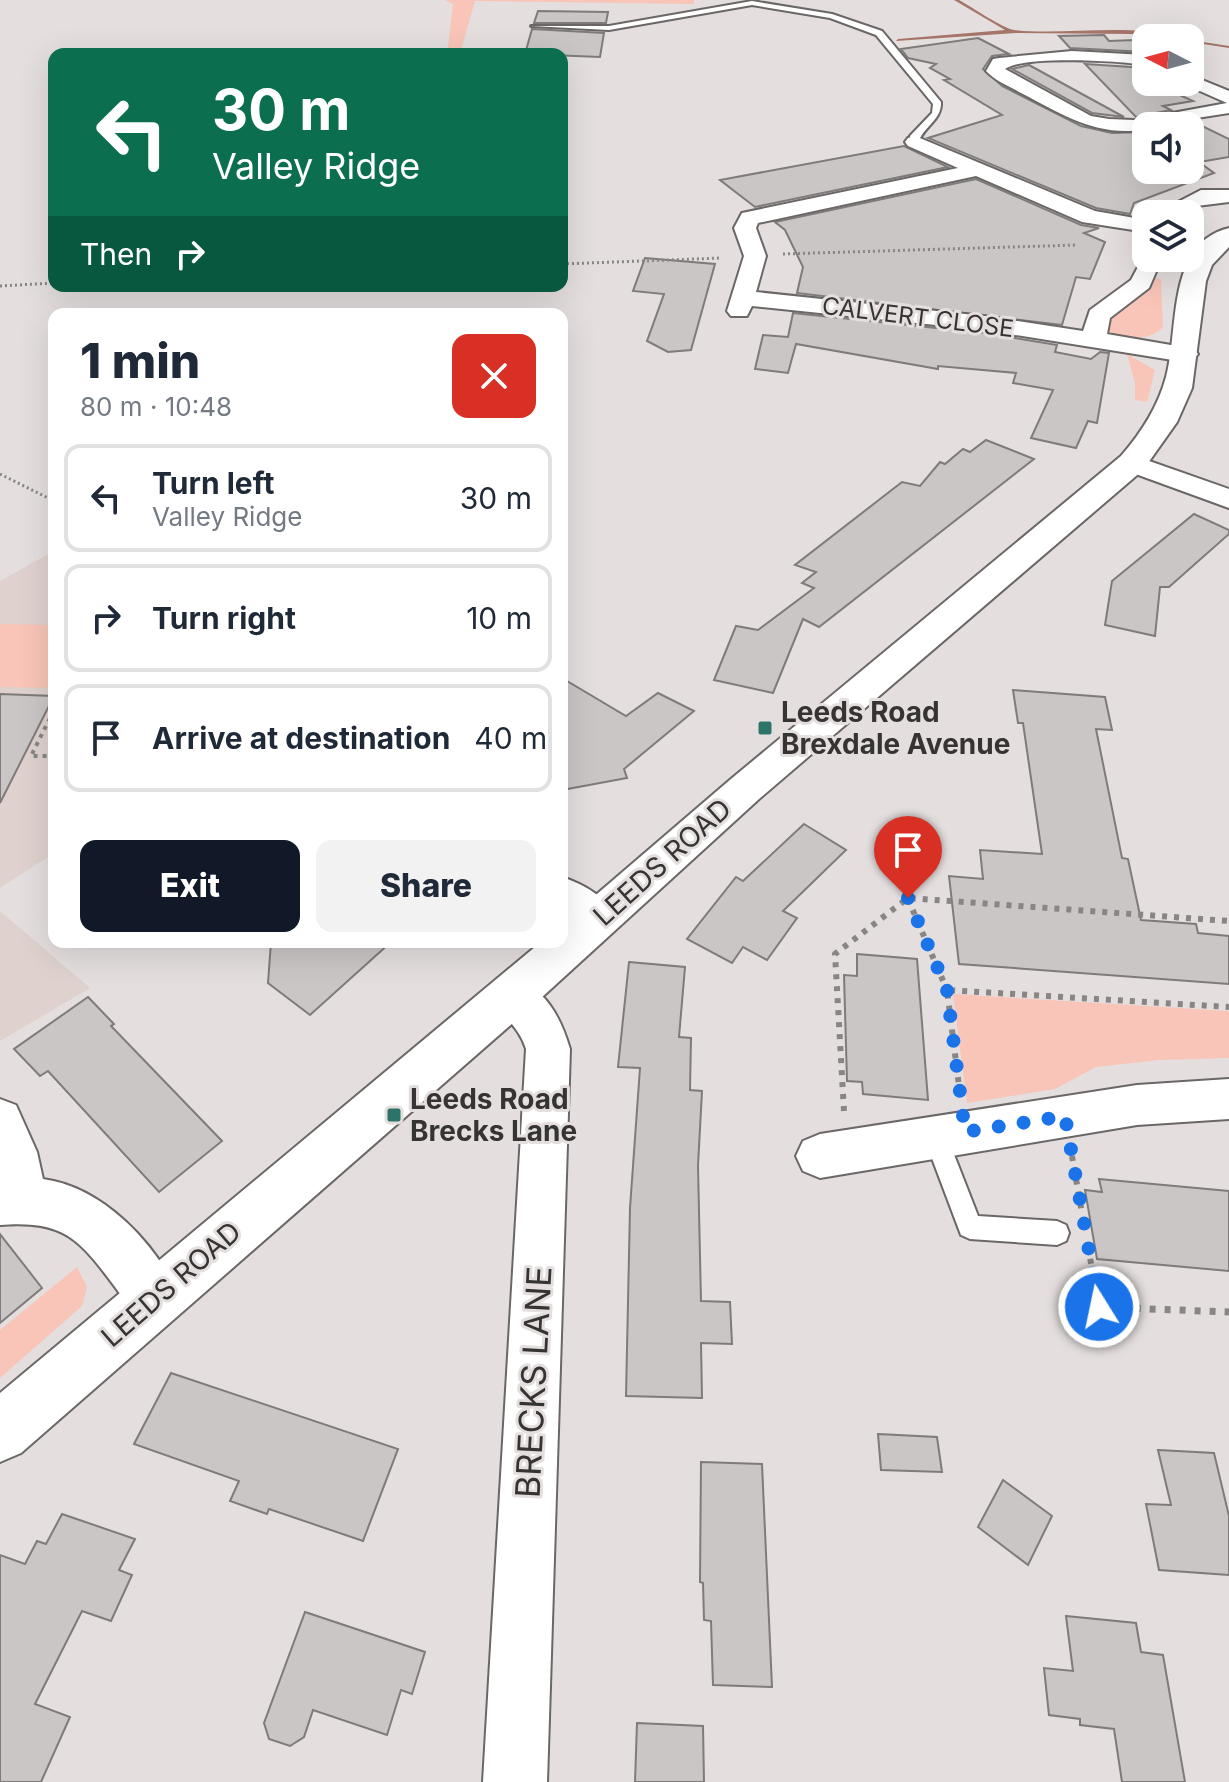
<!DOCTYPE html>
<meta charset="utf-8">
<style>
body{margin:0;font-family:Inter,sans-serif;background:#f2f2f3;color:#1f2937;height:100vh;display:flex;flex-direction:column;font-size:30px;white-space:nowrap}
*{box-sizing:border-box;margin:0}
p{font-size:26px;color:#747a83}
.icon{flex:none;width:44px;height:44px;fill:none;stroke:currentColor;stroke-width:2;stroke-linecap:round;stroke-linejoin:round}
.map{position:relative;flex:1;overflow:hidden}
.panel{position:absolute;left:48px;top:308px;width:520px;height:640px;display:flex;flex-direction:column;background:#fff;border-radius:16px;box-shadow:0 8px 32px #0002}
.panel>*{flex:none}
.top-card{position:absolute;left:48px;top:48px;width:520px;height:244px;border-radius:16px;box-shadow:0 8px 32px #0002;background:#0b6e4f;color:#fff;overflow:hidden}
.needle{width:52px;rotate:276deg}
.tools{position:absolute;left:1132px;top:24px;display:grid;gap:16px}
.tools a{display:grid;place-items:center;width:72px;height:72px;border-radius:16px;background:#fff;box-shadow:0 8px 32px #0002;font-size:40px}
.pin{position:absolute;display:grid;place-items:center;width:68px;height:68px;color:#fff;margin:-82px -34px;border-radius:50% 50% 50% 0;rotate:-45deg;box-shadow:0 0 8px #0007}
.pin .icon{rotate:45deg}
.me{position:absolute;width:88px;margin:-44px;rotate:350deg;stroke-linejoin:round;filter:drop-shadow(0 0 6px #0008)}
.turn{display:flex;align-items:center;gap:28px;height:168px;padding:0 32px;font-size:36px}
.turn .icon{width:104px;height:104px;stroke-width:2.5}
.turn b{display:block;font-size:56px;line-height:68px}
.then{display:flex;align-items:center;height:76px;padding:0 32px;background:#0003;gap:16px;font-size:30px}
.round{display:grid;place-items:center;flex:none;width:84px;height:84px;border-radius:16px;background:#f2f2f3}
.summary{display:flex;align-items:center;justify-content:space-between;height:136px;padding:0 32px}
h1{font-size:48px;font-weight:800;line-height:60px}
.primary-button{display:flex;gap:16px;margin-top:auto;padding:16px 32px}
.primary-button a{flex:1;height:92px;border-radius:16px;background:#111827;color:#fff;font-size:32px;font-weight:800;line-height:92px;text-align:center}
.primary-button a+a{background:#f2f2f3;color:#1f2937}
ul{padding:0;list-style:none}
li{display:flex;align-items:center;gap:24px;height:108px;margin:0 16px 12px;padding:0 16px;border:4px solid #e0e1e3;border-radius:16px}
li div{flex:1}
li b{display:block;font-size:30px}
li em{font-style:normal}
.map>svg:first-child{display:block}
.built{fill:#dfd2ce}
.green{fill:#f8c5b8}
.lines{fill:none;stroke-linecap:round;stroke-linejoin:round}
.stream{fill:#a67569;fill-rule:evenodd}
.building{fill:#cac6c5;stroke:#7f7b7a;stroke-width:2}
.lane-casing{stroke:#6a6766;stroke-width:4}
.street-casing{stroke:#6a6766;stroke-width:4}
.secondary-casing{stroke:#6a6766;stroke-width:4}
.path-far3{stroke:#888685;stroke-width:3;stroke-dasharray:2 3;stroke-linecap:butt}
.path-far2{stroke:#888685;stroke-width:4;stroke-dasharray:4 5;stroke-linecap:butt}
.path-far1{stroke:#888685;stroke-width:6;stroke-dasharray:5 7;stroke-linecap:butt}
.path{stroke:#888685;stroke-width:7;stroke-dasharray:6 9;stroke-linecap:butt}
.lane{fill:#fff;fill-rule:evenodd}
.street{fill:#fff;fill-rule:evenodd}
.secondary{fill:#fff;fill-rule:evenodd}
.route{stroke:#1a73e8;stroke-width:14;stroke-dasharray:0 25.2}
.poi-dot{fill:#2c736a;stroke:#e4dfde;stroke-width:3}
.labels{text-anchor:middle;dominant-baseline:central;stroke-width:6;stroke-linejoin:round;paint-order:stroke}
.far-street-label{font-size:24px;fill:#353433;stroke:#e4dfde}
.poi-label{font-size:28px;font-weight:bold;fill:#353433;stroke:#e4dfde;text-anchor:start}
.street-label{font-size:28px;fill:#353433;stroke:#e4dfde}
.near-street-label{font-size:34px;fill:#353433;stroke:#e4dfde}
</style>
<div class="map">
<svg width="1229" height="1782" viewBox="0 0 1229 1782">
<rect width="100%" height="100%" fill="#e4dfde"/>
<g class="built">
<path d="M54 551V853L0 888V581Z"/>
<path d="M0 911 90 988 0 1041Z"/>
</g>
<g class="green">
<path d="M445 0H694V4L475 1 460 54H447L453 4Z"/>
<path d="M1154 278 1161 279 1163 327C1151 341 1120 341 1105 332L1106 320Z"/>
<path d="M1127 354 1155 370 1147 402 1135 400V383Z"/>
<path d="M0 624 54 625V688L0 687Z"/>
<path d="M953 994 1229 1011V1058L1159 1060 1096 1067 1055 1089 967 1103Z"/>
<path d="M77 1267 87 1287 82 1306 0 1378V1330Z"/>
</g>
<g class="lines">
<g class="stream">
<path d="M954 0H959C972 7 1002 28 1014 30 1063 36 1132 22 1176 38L1130 34 1016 33 896 41 898 39 1005 30Z"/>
<path d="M1190 40 1229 46V48L1190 42Z"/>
</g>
</g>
<g class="building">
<path d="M538 11 608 12 606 23H534Z"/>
<path d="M532 29 604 33 600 57 525 54Z"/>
<path d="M1104 35 1109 41 1135 40 1146 52 1070 48 1059 36Z"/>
<path d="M978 38 1009 54 992 56 983 69 1002 86 1081 126 1112 133 1146 132V170H1190V126H1165L1194 122 1229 139V157L1199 162 1214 173 1134 203 1130 214 1096 208 928 138 1002 115 944 80 950 79 930 68 936 64 908 58 901 49Z"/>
<path d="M1085 64 1146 68V82H1181L1162 87 1193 101 1163 106 1171 110 1136 117Z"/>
<path d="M1029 65 1124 117 1092 113 1012 69Z"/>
<path d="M904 146 948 167 755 207 720 180Z"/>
<path d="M976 179 1081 225 1099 228 1084 233 1105 242 1090 279 1076 277 1062 325 797 293 803 267 785 230 775 222Z"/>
<path d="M645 258 715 264 691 350 668 352 647 341 664 294 633 291Z"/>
<path d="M793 313 984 333 1057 345 1055 352 1091 359 1100 352 1109 353 1097 423 1088 421 1076 448 1031 438 1053 390 1013 383 1016 373 938 366V369L796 344 788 373 755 369 763 335 788 337Z"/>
<path d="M986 440 1034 459 819 627 803 619 773 693 714 680 736 626 758 630 814 588 802 583 816 572 795 565 902 482 920 486 940 462 945 464 963 449 970 452Z"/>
<path d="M1194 514 1229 530V534L1169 587H1160L1155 636 1105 625 1112 581Z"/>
<path d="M562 678 626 716 658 693 694 711 624 769 627 778 562 790Z"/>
<path d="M1013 690 1105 697 1112 730 1096 729 1122 858 1128 859 1141 920 1196 924 1198 933 1229 936V984L959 964 949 876 983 879 980 850 1042 854 1023 723H1018Z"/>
<path d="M0 694 54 696 0 803Z"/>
<path d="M804 824 846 850 783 911 797 918 767 960 743 947 732 963 687 939 736 877 743 881Z"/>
<path d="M271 942H391L310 1015 268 983Z"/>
<path d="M857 954 917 959 928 1100 863 1094 862 1082 847 1081 844 975 857 976Z"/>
<path d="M629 962 685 967 679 1037 691 1038 690 1090 702 1091 698 1166 701 1301 730 1302 732 1344 701 1343 702 1398 626 1396 630 1208 640 1068 618 1067Z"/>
<path d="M88 997 114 1024 111 1026 222 1141 159 1192 48 1071 40 1076 14 1049Z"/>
<path d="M1099 1179 1229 1191V1271L1097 1259 1085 1190 1102 1192Z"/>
<path d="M0 1234 42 1288 0 1323Z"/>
<path d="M171 1373 398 1449 363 1541 269 1509 267 1514 230 1501 239 1481 134 1444Z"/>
<path d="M878 1434 937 1437 942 1472 881 1470Z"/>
<path d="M1158 1450 1214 1453 1229 1516V1575L1159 1570 1146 1504 1171 1505Z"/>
<path d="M701 1462 762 1464 772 1687 713 1685 711 1621 704 1620 703 1583 700 1582Z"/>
<path d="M1003 1480 1052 1516 1028 1565 978 1527Z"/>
<path d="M62 1514 135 1539 119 1570 132 1575 111 1621 82 1611 35 1704 70 1717 41 1782H0V1555L25 1564 37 1541 46 1544Z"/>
<path d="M305 1612 425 1652 412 1694 401 1690 387 1735 313 1710 304 1737 290 1746 269 1739 264 1723Z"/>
<path d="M1066 1616 1136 1623 1141 1652 1163 1655 1185 1782H1122L1114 1729 1080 1725V1719L1049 1715 1044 1668 1073 1671Z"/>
<path d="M637 1723 703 1726 704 1782H635Z"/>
</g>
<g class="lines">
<defs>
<g id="lane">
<path d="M752 1 832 14 882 31 941 102C942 121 922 127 918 144H912L910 136 932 113 933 104 876 35 830 18 752 5 609 30 531 26H609Z"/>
<path d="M936 1126 944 1129 978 1216 1057 1221 1066 1225 1069 1233 1066 1241 1057 1245 970 1239 961 1235 924 1137 928 1129Z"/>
</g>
<g id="street">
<path d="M1072 51 1146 55V65C1119 61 1025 55 1005 69L1091 116 1109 119 1134 120 1227 103 1184 84 1190 82V75L1229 91V113L1146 126V129C1099 138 1063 115 1023 94 1011 87 995 81 986 71L993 59 999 58Z"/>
<path d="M915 136 1095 211 1146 220V232L1082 222 976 176 758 223 756 228 766 256 756 292 984 316 1083 331 1090 310 1131 280 1146 252V258H1162L1149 288 1110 318 1107 334 1194 349 1198 354 1194 359 1185 362 984 330 752 306 747 316H731L727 311 744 256 734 228 742 213 958 168 908 146 905 142 908 138Z"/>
<path d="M1201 190H1229V202L1197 206 1201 214 1198 219 1190 220V214H1179L1176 203Z"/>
<path d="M1132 455 1229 489V508L1122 469 1118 463 1122 457Z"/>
<path d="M562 877C583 884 608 898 618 918L612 929C591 937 580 927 562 914Z"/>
<path d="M512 977C546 989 560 1016 570 1049L547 1782H483L526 1049C519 1026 501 1016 491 995L497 982Z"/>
<path d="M1229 1079V1119L1137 1125 820 1178 803 1171 796 1156 803 1141 820 1134 1137 1085Z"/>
<path d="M0 1099 16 1105 37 1152 43 1179C103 1187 157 1244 180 1298L172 1316 154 1324C136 1316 129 1307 118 1291 80 1240 66 1220 0 1225Z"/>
</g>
<path id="secondary" d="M1229 228V247L1212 265 1206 281 1192 388 1177 422 1143 470 759 799 529 1009 21 1453 0 1462V1393L541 942H562V924L731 779 1121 456C1141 433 1158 407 1166 377 1179 330 1166 243 1229 228Z"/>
</defs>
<use href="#lane" class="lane-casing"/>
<use href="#street" class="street-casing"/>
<use href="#secondary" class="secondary-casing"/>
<g class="path-far3">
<path d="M783 254 1077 245"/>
<path d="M562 264 721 258"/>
<path d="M0 286 54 283"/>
<path d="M0 474 54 501"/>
</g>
<path class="path-far2" d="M54 710 31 756H54"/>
<g class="path-far1">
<path d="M908 899 947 990"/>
<path d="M960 1094 947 990 1229 1007"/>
<path d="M844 1111 835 954 908 898 1229 921"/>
<path d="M1072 1156 1082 1213"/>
<path d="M1088 1247 1095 1285"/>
</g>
<path class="path" d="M1095 1283 1099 1307 1229 1312"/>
<use href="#lane" class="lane"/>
<use href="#street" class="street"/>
<use href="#secondary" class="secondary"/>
</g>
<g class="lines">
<path class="route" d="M908 898 947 990 965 1132 1065 1116 1099 1307"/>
</g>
<g class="poi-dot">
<rect x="757" y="720" width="16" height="16" rx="4"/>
<rect x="386" y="1107" width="16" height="16" rx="4"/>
</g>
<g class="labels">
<g class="far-street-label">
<text transform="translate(918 317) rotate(7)">CALVERT CLOSE</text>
</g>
<g class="poi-label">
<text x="781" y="712">Leeds Road<tspan x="781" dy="32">Brexdale Avenue</tspan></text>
<text x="410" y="1099">Leeds Road<tspan x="410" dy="32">Brecks Lane</tspan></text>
</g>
<g class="street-label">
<text transform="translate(662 862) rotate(-42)">LEEDS ROAD</text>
<text transform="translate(171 1284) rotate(-41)">LEEDS ROAD</text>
</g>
<g class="near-street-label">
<text transform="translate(533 1382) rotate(-87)">BRECKS LANE</text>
</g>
</g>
</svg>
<div class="tools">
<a><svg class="needle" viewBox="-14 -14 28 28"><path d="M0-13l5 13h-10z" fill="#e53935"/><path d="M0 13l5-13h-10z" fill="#747a83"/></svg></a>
<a><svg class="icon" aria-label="sound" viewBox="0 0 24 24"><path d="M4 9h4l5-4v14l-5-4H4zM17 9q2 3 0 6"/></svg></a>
<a><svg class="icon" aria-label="layers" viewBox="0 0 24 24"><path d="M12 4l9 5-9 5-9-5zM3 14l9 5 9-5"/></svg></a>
</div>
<div class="pin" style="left:908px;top:898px;background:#d93025"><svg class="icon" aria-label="arrive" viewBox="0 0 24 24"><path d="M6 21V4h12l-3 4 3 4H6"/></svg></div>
<svg class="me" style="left:1099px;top:1307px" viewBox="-20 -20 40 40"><circle r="17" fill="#1a73e8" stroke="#fff" stroke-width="3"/><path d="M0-11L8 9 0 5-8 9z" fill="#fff"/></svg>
<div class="top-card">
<div class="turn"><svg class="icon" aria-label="left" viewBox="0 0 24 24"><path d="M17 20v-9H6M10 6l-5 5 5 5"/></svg><div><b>30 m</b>Valley Ridge</div></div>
<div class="then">Then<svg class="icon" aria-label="right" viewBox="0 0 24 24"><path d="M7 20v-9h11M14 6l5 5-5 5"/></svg></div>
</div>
<section class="panel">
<div class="summary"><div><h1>1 min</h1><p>80 m · 10:48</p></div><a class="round" style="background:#d93025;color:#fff"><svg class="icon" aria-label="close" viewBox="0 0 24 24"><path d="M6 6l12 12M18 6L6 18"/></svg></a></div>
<ul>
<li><svg class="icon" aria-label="left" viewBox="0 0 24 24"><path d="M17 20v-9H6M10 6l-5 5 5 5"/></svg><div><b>Turn left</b><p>Valley Ridge</p></div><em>30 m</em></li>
<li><svg class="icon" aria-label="right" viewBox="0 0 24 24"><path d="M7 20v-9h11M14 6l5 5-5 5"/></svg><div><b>Turn right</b></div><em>10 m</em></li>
<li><svg class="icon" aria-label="arrive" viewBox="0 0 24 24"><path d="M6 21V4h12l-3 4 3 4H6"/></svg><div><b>Arrive at destination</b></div><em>40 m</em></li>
</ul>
<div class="primary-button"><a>Exit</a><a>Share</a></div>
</section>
</div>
